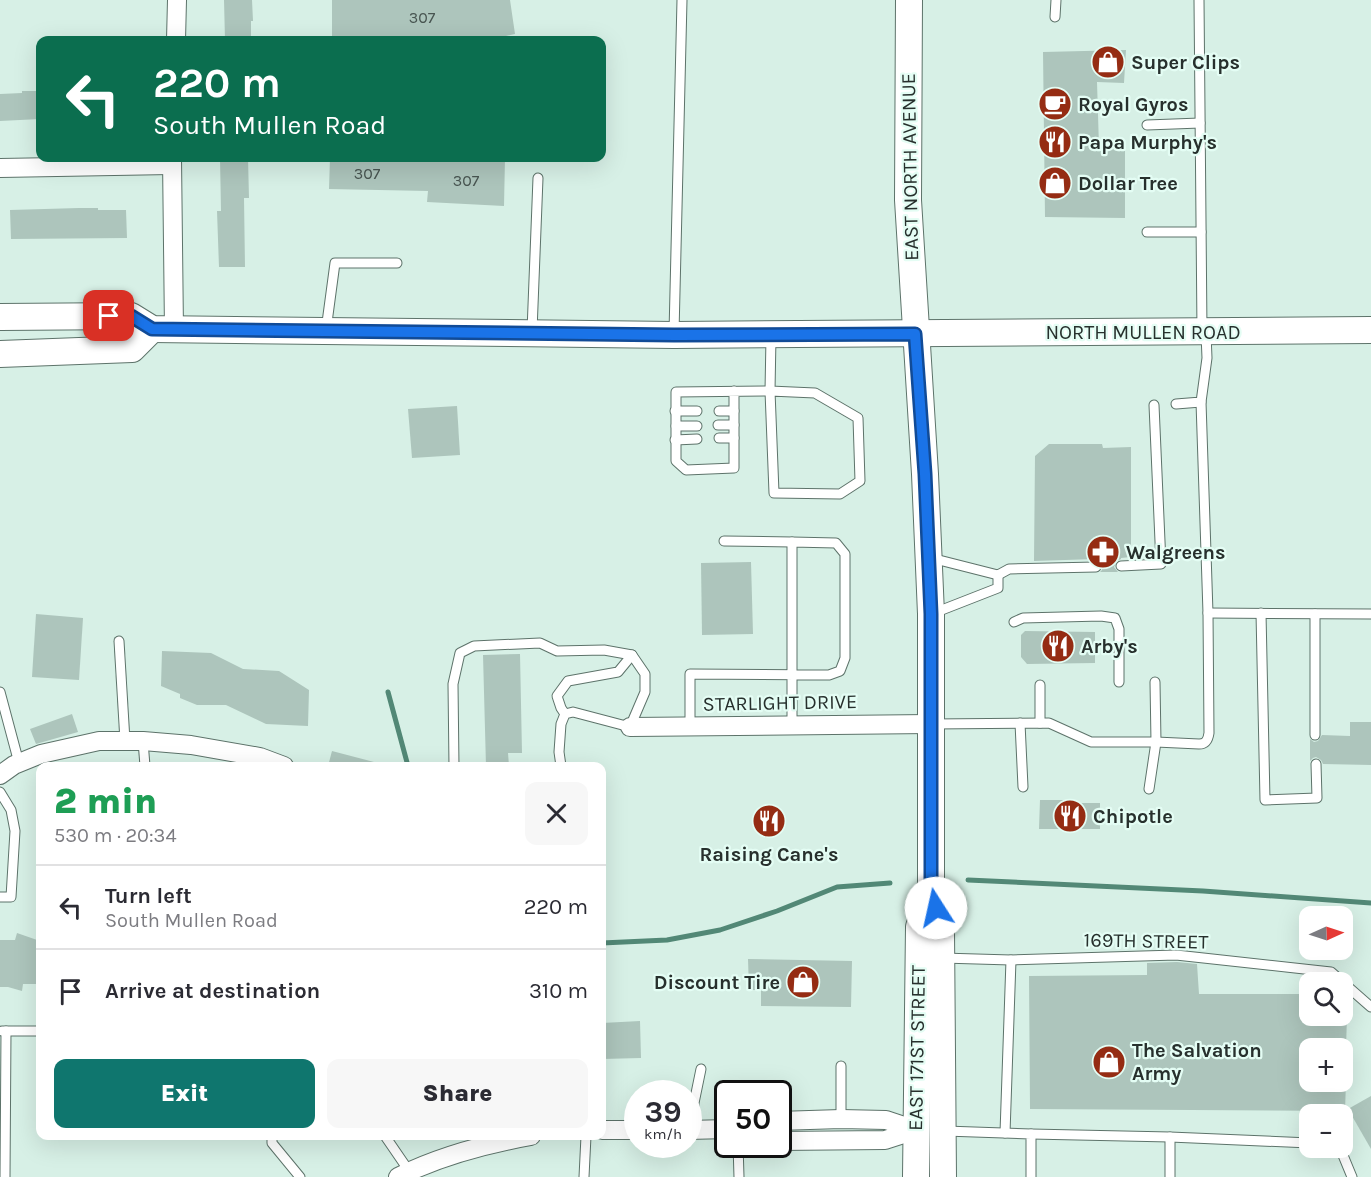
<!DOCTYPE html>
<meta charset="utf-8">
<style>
body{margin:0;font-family:Karla,sans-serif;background:#f7f7f7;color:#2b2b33;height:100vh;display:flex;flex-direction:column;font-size:22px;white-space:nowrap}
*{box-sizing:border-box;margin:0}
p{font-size:20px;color:#7c7c81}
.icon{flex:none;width:33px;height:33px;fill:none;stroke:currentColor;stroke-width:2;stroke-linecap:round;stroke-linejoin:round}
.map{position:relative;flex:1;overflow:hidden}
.details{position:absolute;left:36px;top:762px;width:570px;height:378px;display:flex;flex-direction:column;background:#fff;border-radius:12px;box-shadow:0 6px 24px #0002}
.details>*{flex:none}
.banner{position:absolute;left:36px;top:36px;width:570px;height:126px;border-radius:12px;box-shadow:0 6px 24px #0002;background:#0b6e4f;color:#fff;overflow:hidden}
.needle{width:39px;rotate:87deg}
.fabs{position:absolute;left:1299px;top:906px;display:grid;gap:12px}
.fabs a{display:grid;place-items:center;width:54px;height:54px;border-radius:12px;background:#fff;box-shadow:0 6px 24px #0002;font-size:30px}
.speed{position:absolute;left:624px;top:1080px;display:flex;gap:12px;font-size:30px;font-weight:700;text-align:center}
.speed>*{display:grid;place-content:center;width:78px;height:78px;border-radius:50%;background:#fff;box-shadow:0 6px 24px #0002;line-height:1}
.speed small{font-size:15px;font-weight:400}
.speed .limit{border:3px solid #111;border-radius:9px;background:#fff;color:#111}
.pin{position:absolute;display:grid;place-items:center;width:51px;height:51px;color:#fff;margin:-26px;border-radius:12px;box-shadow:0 3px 9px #0006}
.me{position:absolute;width:66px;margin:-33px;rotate:350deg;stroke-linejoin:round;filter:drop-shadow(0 0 4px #0008)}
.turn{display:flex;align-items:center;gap:21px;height:126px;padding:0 18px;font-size:27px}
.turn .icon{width:78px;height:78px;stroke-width:2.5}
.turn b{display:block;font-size:42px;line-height:51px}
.round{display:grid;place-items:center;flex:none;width:63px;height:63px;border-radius:12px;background:#f7f7f7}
.overview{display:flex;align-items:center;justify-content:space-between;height:102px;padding:0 18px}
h1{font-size:36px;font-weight:800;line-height:45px;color:#1e9e55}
.button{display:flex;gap:12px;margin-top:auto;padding:12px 18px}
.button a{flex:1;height:69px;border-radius:12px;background:#0f766e;color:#fff;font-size:24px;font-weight:800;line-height:69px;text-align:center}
.button a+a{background:#f7f7f7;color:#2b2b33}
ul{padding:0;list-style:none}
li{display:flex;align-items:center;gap:18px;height:84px;padding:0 18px;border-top:2px solid #e1e1e2}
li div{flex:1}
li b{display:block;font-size:22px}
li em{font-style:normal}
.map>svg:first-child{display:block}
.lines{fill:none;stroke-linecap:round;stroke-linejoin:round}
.stream{stroke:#528876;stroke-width:5}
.building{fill:#adc5bc}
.lane-casing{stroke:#5d736a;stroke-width:11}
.street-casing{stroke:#5d736a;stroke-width:20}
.secondary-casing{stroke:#5d736a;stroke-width:28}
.lane{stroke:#fff;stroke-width:9}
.street{stroke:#fff;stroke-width:18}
.secondary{stroke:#fff;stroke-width:26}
.route-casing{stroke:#114b97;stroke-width:15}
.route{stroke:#1a73e8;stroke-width:10}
.labels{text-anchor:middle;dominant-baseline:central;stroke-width:4.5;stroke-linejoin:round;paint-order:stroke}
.number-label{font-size:16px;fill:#485551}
.poi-label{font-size:20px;font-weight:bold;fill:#27302d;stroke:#e4fdf4;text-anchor:start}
.street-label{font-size:20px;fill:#27302d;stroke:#e4fdf4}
</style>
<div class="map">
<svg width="1371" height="1177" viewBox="0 0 1371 1177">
<rect width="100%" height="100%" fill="#d7f0e6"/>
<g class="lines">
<g class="stream">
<path d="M388 692 408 766"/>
<path d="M968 880 1203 891 1371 903"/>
<path d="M602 943 667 940 720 930 777 911 837 887 890 883"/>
</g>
</g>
<g class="building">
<path d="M224 0H252L253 21H251V40H225Z"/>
<path d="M332 0H510L515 34 506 36V40H332Z"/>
<path d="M1126 50 1124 83 1097 82 1099 147 1125 146V218L1045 217 1043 52Z"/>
<path d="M22 91H40V119L0 121V94L22 93Z"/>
<path d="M220 158H248L249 198H244L245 267H219L217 211H221Z"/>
<path d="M330 158H505L504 206 427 202 428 191 329 189Z"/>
<path d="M79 208H98V210H126L127 238 11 239 10 210Z"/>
<path d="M457 406 460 455 412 458 408 409Z"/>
<path d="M1049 444H1102L1103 448 1131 447V557L1121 558V559L1117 561 1114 567 1118 572H1100L1102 570V564L1096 560V559L1034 561 1035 456Z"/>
<path d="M751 562 753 634 702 635 701 563Z"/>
<path d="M36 614 83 618 79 680 32 677Z"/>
<path d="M1025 631 1095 632V663L1027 664 1021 657V635Z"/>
<path d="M162 651 211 653 243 669 279 671 309 690 308 726 266 724 226 705H197L180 698V694L161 686Z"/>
<path d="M520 654 522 753H508L509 766H486L483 655Z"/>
<path d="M72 714 78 732 36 744 30 729Z"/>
<path d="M1350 722H1371V765L1323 764 1321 760 1316 757 1313 758 1310 761V739L1314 742 1318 741 1322 735 1350 736Z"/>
<path d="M332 751 374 762 373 766H328Z"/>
<path d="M1040 800H1076V803H1100V829H1039Z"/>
<path d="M17 933 40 941V984H23L22 991 8 987H0V940H15Z"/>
<path d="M748 959 852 961 851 1007 761 1006V990H749Z"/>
<path d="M1177 962 1197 964 1199 994H1310V1016H1347L1346 1048H1310V1082H1346L1345 1111 1030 1109 1029 976 1147 975V963Z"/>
<path d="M640 1021 641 1058 602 1059V1023Z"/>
<path d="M1371 1096V1149L1348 1109Z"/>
</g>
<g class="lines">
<defs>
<g id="lane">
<path d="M1199 0 1202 331"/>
<path d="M1055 17 1056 0"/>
<path d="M1147 125 1200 123"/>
<path d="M1147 232H1201"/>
<path d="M326 330 335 263H397"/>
<path d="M532 331 538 178"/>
<path d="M674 333 682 0"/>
<path d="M734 391V468L686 470 676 461V392L770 391 815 393 858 418 860 481 840 494 774 493 770 391 771 337"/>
<path d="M1176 404 1201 402 1207 358 1206 334"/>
<path d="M675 411H697"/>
<path d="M719 411H734"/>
<path d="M718 425H734"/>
<path d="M676 426H697"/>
<path d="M719 438H734"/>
<path d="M675 440 697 439"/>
<path d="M724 541 792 542"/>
<path d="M931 558 998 575 1009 569 1096 567"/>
<path d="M1121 566 1161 564 1154 405"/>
<path d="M934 613 998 588V575"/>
<path d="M1208 613 1371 614"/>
<path d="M1261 613 1265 800 1317 798 1316 764"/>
<path d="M1315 614V735"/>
<path d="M1014 622 1023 618 1101 616 1115 618 1119 629V682"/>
<path d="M119 641 125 741"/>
<path d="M1040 685V723"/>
<path d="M0 692 19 763"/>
<path d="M565 714 561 708 557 696 568 681 618 672 632 655"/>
<path d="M1020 723 1023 787"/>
<path d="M932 724 1049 723 1091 742H1156L1199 744C1206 744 1208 740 1209 733L1208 613 1201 402"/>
<path d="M690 727V674L829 675 840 671 845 658V554L836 543 792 542V725"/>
<path d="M143 741 145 766"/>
<path d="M454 766 453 684 460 653 474 646 540 643 557 651 604 650 632 655 645 674V692L630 727 573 712 565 714 561 724 559 752 561 766"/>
<path d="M1149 789 1156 742 1155 682"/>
<path d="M0 792 11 810 15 831 11 897H0"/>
<path d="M942 958 1011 960 1176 955 1331 972 1371 1007"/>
<path d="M2 1031H40"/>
<path d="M841 1119V1066"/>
<path d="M694 1129V1103L701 1069"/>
<path d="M945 1131 1031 1134V1177"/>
<path d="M1005 1133 1011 960"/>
<path d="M1031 1134 1170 1137 1310 1143"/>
<path d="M272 1136V1143L300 1177"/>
<path d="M385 1136 409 1171"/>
<path d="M1170 1137V1177"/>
<path d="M738 1144 739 1177"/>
<path d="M1340 1148 1352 1177"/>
<path d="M5 1177 6 1031"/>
<path d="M584 1177 586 1136"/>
</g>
<g id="street">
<path d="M176 40 177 0"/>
<path d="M172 158 174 330"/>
<path d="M0 168 171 165"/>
<path d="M630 727 930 724"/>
<path d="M0 775 14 765 41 754 99 741H143L191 745 260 757 284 766"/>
<path d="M778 1121 841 1119 886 1120 916 1130"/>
<path d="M602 1130H638"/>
<path d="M688 1130 728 1129"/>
<path d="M778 1141 885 1140 916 1130"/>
<path d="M398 1177C440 1156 486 1144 531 1136"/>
</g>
<g id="secondary">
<path d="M909 0 908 200 925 474 931 614V885L941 931 943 1177"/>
<path d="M0 317 131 316 152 329 674 335 1371 330"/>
<path d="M0 354 132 349 152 329"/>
<path d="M916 1177 919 927 930 888"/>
</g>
</defs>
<use href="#lane" class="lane-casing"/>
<use href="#street" class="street-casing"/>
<use href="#secondary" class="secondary-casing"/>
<use href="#lane" class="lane"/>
<use href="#street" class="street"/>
<use href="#secondary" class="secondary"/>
</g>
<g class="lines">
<defs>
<path id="route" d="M109 316H131L152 329 674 335 915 334 925 474 931 614V885L936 908"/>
</defs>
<use href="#route" class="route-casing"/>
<use href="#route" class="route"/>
</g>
<defs>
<symbol id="shop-disc" viewBox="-11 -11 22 22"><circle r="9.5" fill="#952c13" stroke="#e4fdf4"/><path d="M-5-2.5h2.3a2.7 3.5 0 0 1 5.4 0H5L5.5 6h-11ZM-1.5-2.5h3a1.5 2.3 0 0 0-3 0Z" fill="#fff"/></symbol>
<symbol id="cafe-disc" viewBox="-11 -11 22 22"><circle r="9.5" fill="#952c13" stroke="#e4fdf4"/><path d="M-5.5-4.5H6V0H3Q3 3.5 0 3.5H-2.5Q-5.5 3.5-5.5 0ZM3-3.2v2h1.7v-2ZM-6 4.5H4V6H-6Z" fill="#fff"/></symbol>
<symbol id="restaurant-disc" viewBox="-11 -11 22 22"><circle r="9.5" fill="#952c13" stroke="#e4fdf4"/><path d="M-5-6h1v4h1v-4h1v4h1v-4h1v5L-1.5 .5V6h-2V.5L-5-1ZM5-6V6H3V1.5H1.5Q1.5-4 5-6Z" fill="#fff"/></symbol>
<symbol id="pharmacy-disc" viewBox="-11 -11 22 22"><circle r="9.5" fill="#952c13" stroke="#e4fdf4"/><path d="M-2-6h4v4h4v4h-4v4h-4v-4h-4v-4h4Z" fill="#fff"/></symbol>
</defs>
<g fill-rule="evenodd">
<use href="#shop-disc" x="1089" y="43" width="38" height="38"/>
<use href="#cafe-disc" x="1036" y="85" width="38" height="38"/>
<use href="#restaurant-disc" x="1036" y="123" width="38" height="38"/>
<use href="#shop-disc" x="1036" y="164" width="38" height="38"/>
<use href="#pharmacy-disc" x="1084" y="533" width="38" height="38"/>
<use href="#restaurant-disc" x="1039" y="627" width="38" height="38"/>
<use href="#restaurant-disc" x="1051" y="797" width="38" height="38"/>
<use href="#restaurant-disc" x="750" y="802" width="38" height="38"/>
<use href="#shop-disc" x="784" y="963" width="38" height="38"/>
<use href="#shop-disc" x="1090" y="1043" width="38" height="38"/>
</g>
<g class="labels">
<g class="number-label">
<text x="422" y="17">307</text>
<text x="367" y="173">307</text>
<text x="466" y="180">307</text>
</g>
<g class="poi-label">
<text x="1131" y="62">Super Clips</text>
<text x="1078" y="104">Royal Gyros</text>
<text x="1078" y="142">Papa Murphy's</text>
<text x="1078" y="183">Dollar Tree</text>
<text x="1126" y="552">Walgreens</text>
<text x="1081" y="646">Arby's</text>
<text x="1093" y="816">Chipotle</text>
<text x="769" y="854" text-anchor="middle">Raising Cane's</text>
<text x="780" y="982" text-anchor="end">Discount Tire</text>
<text x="1132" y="1050">The Salvation<tspan x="1132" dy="23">Army</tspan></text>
</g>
<g class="street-label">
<text transform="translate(910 167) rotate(-91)">EAST NORTH AVENUE</text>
<text x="1143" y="332">NORTH MULLEN ROAD</text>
<text transform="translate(780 703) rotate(-1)">STARLIGHT DRIVE</text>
<text transform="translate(1146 941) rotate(1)">169TH STREET</text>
<text transform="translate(917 1048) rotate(-89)">EAST 171ST STREET</text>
</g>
</g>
</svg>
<div class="fabs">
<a><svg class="needle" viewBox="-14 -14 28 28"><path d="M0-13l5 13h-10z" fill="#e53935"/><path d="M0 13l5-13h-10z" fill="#7c7c81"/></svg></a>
<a><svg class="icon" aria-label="search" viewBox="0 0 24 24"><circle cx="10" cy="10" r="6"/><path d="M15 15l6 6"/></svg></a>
<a>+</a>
<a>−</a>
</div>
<div class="speed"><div>39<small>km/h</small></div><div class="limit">50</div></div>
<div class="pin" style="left:109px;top:316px;background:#d93025"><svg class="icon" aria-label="arrive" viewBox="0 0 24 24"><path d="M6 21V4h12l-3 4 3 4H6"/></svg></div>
<svg class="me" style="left:936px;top:908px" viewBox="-20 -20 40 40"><circle r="19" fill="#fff"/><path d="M0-13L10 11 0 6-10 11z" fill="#1a73e8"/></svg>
<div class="banner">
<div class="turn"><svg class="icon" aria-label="left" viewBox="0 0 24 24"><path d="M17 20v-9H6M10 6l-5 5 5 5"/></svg><div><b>220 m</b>South Mullen Road</div></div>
</div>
<section class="details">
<div class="overview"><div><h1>2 min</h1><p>530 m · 20:34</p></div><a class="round"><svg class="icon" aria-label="close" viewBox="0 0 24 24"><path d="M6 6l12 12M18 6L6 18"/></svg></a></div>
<ul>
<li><svg class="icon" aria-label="left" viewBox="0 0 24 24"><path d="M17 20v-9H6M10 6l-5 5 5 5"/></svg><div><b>Turn left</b><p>South Mullen Road</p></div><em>220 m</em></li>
<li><svg class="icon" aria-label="arrive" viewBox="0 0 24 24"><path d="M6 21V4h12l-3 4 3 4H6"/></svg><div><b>Arrive at destination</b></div><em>310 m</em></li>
</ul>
<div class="button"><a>Exit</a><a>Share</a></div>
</section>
</div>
